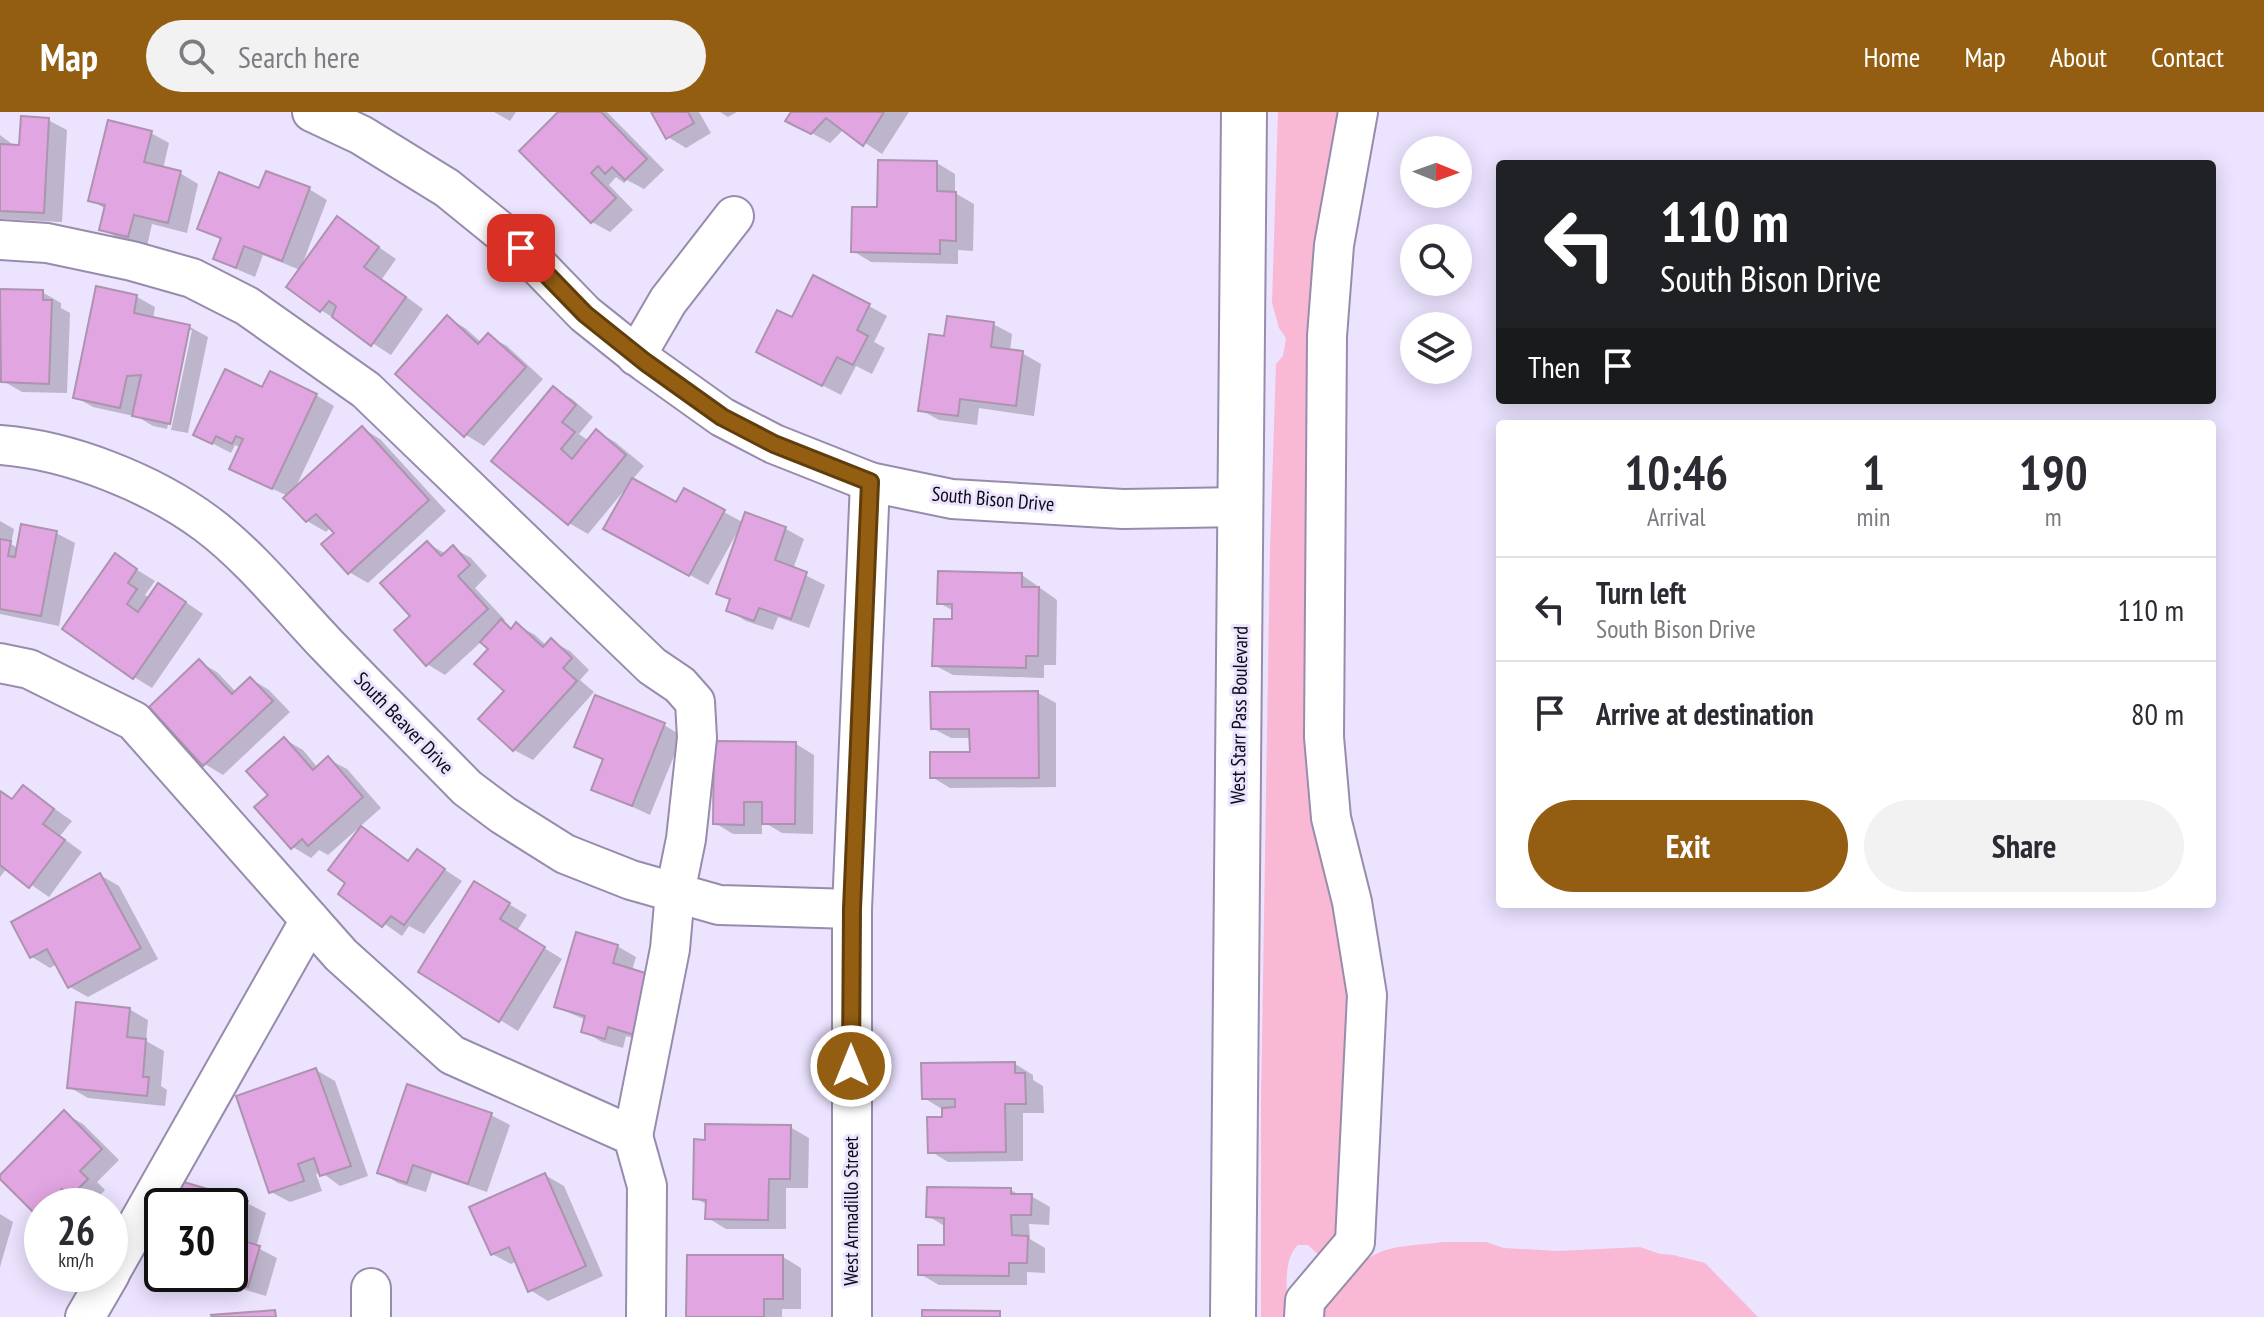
<!DOCTYPE html>
<style>
body{margin:0;font-family:"PT Sans Narrow",sans-serif;background:#f2f2f3;color:#2b2b33;height:100vh;display:flex;flex-direction:column;font-size:30px;white-space:nowrap}
*{box-sizing:border-box;margin:0}
p{font-size:26px;color:#7c7c81}
.icon{flex:none;width:44px;height:44px;fill:none;stroke:currentColor;stroke-width:2;stroke-linecap:round;stroke-linejoin:round}
.map{position:relative;flex:1;overflow:hidden}
.details{position:absolute;left:1496px;top:308px;width:720px;height:488px;display:flex;flex-direction:column;background:#fff;border-radius:8px;box-shadow:0 4px 20px #0003}
.details>*{flex:none}
.banner{position:absolute;left:1496px;top:48px;width:720px;height:244px;border-radius:8px;box-shadow:0 4px 20px #0003;background:#202124;color:#fff;overflow:hidden}
.needle{width:52px;rotate:91deg}
.fabs{position:absolute;left:1400px;top:24px;display:grid;gap:16px}
.fabs a{display:grid;place-items:center;width:72px;height:72px;border-radius:50%;background:#fff;box-shadow:0 4px 20px #0003;font-size:40px}
.speed{position:absolute;left:24px;top:1076px;display:flex;gap:16px;font-size:40px;font-weight:700;text-align:center}
.speed>*{display:grid;place-content:center;width:104px;height:104px;border-radius:50%;background:#fff;box-shadow:0 4px 20px #0003;line-height:1}
.speed small{font-size:20px;font-weight:400}
.speed .limit{border:4px solid #111;border-radius:12px;background:#fff;color:#111}
.pin{position:absolute;display:grid;place-items:center;width:68px;height:68px;color:#fff;margin:-34px;border-radius:16px;box-shadow:0 4px 12px #0006}
.me{position:absolute;width:88px;margin:-44px;rotate:0deg;stroke-linejoin:round;filter:drop-shadow(0 0 6px #0008)}
.turn{display:flex;align-items:center;gap:28px;height:168px;padding:0 32px;font-size:36px}
.turn .icon{width:104px;height:104px;stroke-width:2.5}
.turn b{display:block;font-size:56px;line-height:68px}
.then{display:flex;align-items:center;height:76px;padding:0 32px;background:#0003;gap:16px;font-size:30px}
.eta{display:flex;justify-content:space-evenly;align-items:center;height:136px;text-align:center}
.eta b{font-size:48px;font-weight:700;line-height:56px}
.button{display:flex;gap:16px;margin-top:auto;padding:16px 32px}
.button a{flex:1;height:92px;border-radius:48px;background:#935e12;color:#fff;font-size:32px;font-weight:700;line-height:92px;text-align:center}
.button a+a{background:#f2f2f3;color:#2b2b33}
ul{padding:0;list-style:none}
li{display:flex;align-items:center;gap:24px;height:104px;padding:0 32px;border-top:2px solid #e1e1e2}
li div{flex:1}
li b{display:block;font-size:30px}
li em{font-style:normal}
header{display:flex;align-items:center;gap:48px;box-sizing:border-box;height:112px;padding:0 40px;background:#935e12;color:#fff}
header strong{font-size:38px}
nav{display:flex;gap:44px;margin-inline-start:auto;font-size:28px}
.search{width:560px;height:72px;background:#f2f2f3;display:flex;align-items:center;gap:20px;box-sizing:border-box;padding:0 28px;border-radius:44px;color:#7c7c81;font-size:30px}
.map>svg:first-child{display:block}
.green{fill:#f9b8d4}
.shadow{fill:#0003}
.building{fill:#e1a6e2;stroke:#ad93ad;stroke-width:2}
.lines{fill:none;stroke-linecap:round;stroke-linejoin:round}
.minor-casing{stroke:#978cac;stroke-width:42}
.major-casing{stroke:#978cac;stroke-width:48}
.minor{stroke:#fff;stroke-width:38}
.major{stroke:#fff;stroke-width:44}
.route-casing{stroke:#603d0c;stroke-width:20}
.route{stroke:#935e12;stroke-width:14}
.labels{text-anchor:middle;dominant-baseline:central;stroke-width:6;stroke-linejoin:round;paint-order:stroke}
.street-label{font-size:20px;fill:#0d0914;stroke:#ece3ff}
</style>
<header>
<strong>Map</strong>
<div class="search"><svg class="icon" aria-label="search" viewBox="0 0 24 24"><circle cx="10" cy="10" r="6"/><path d="M15 15l6 6"/></svg>Search here</div>
<nav><a>Home</a><a>Map</a><a>About</a><a>Contact</a></nav>
</header>
<div class="map">
<svg width="2264" height="1205" viewBox="0 0 2264 1205">
<rect width="100%" height="100%" fill="#ece3ff"/>
<g class="green">
<path d="M1278 0H1350L1344 26 1342 816 1350 866 1338 1117 1333 1133 1320 1144 1308 1133H1298C1281 1149 1288 1183 1288 1205H1261V991L1270 436 1276 252 1283 244 1286 226 1279 216 1272 191Z"/>
<path d="M1443 1130H1486L1504 1136 1558 1139 1640 1135 1660 1142 1673 1143 1705 1151 1758 1205H1322C1326 1192 1334 1183 1342 1172 1374 1131 1395 1136 1443 1130Z"/>
</g>
<g class="shadow">
<path d="M494 0H516L510 9Z"/>
<path d="M561 0H607L664 58 644 77 627 68 624 71 616 65 609 73 633 98 610 120 592 110Z"/>
<path d="M653 0H699L711 21 686 36 668 25Z"/>
<path d="M720 0H737L728 5Z"/>
<path d="M793 0H909L882 42 844 17 830 31 806 18Z"/>
<path d="M48 8 67 18 62 110 0 107V23L16 35H21Z"/>
<path d="M151 21 169 31 163 57 180 61 198 72 187 121 152 112 147 134 120 127 102 117 106 97 90 88Z"/>
<path d="M937 51 955 62V81L974 92 973 139 958 138V152L871 150 853 139 879 97Z"/>
<path d="M309 77 327 88 302 153 338 107 396 147 382 167 423 197 391 243 321 198 300 158 263 143 255 165 234 156 215 146 222 128 200 116 260 79Z"/>
<path d="M98 177 137 185 155 195 153 207 190 215 208 225 188 321 171 318 192 218H187L167 317 153 314 138 305 93 295 75 285Z"/>
<path d="M0 179 42 180 61 191V196L70 201 67 281 22 280 3 269 4 259H0Z"/>
<path d="M869 194 887 204 874 230 885 236 872 262 856 254 841 283 777 250 793 208Z"/>
<path d="M447 206 465 216 482 231 488 224 507 234 543 267 484 334 466 323Z"/>
<path d="M993 212 1012 222 1010 240 1022 241 1041 252 1034 304 979 296 977 313 939 308 921 298 946 226Z"/>
<path d="M553 276 572 287 593 305 579 322 589 329 597 320 615 330 644 354 632 368 677 393 724 400 744 411 747 403 786 417 804 427 793 457 825 473 809 516 778 505 773 518 746 509 728 498 732 489 718 481 742 416 740 415 708 473 606 416 629 376 627 375 588 422 569 411 494 348Z"/>
<path d="M263 277 316 283 334 294 294 379 362 316 380 327 446 399 368 471 349 460 337 421 331 415 326 420 307 409 288 384 249 366 241 336 235 333 231 341 196 323Z"/>
<path d="M0 409 14 417 11 432 18 436 56 421 75 431 59 514 0 502Z"/>
<path d="M427 431 446 442 453 436 471 446 487 464 475 476 505 508 502 510 514 517 517 513 535 523 547 534 551 529 570 539 589 558 580 568 594 580 533 648 514 638 506 579 491 537 482 529 445 563 427 552 412 504Z"/>
<path d="M115 444 155 469 145 483 150 486 177 484 203 502 152 576 134 565Z"/>
<path d="M1022 463 1057 488 1056 553H1044V566L953 563 934 553 954 509V499L939 491Z"/>
<path d="M199 550 217 560 236 580 251 567 269 578 290 600 223 663 205 652Z"/>
<path d="M1038 581 1056 591V675L950 676 932 665 972 642 971 626H951L932 616Z"/>
<path d="M664 613 682 624 650 703 594 677 604 649 576 634Z"/>
<path d="M284 627 303 638 318 656 328 647 347 657 381 696 328 743 319 738 311 746 293 735 270 683Z"/>
<path d="M796 632 814 643 813 722 782 721 762 709V722H733L715 711Z"/>
<path d="M24 675 72 709 60 724 82 740 49 785 7 756 0 765V679L14 688Z"/>
<path d="M362 717 410 750 418 740 462 769 424 822 409 814 402 824 341 781 348 771Z"/>
<path d="M100 763 119 774 158 847 88 885 70 875 57 852 50 856 32 845Z"/>
<path d="M474 771 527 803 517 819 562 847 518 919 500 908Z"/>
<path d="M617 834 636 845 632 859 656 933 626 924 623 936 602 930 583 919 586 908 556 895Z"/>
<path d="M129 897 148 908 146 929 164 939 161 974 167 978 165 994 88 986 69 975Z"/>
<path d="M1015 952 1033 963V968L1043 974 1044 1001H1023V1049L948 1050 930 1039 944 1007 942 997 924 986Z"/>
<path d="M316 958 335 969 368 1064 340 1074 321 1060 316 1062 322 1079 290 1090 271 1080Z"/>
<path d="M64 1001 83 1012 119 1048 97 1070 105 1078 90 1094 80 1088 74 1094H42V1104L1 1065Z"/>
<path d="M491 1003 510 1013 487 1080 432 1061 426 1080 398 1071 380 1060Z"/>
<path d="M790 1015 809 1026 808 1076H786V1117H726L708 1106V1093L695 1086Z"/>
<path d="M545 1063 564 1074 603 1164 548 1189 530 1178 517 1149 511 1152 492 1142Z"/>
<path d="M1011 1078 1021 1084H1031L1050 1095 1049 1113 1029 1112 1030 1127 1045 1136V1161L1027 1160V1173H939L920 1162 946 1135V1115L928 1104Z"/>
<path d="M247 1091 266 1101 256 1135 277 1146 266 1184 192 1162H230V1094H172Z"/>
<path d="M0 1102 13 1110 0 1155Z"/>
<path d="M783 1145 801 1156V1197H782V1205H688Z"/>
</g>
<g class="building">
<path d="M558 0H601L647 47 625 68 612 55 605 62 598 54 591 61 616 86 591 111 519 39Z"/>
<path d="M651 0H688L694 11 666 27Z"/>
<path d="M791 0H884L863 34 826 6 811 22 785 9Z"/>
<path d="M21 4 49 6 44 101 0 99V32L19 33Z"/>
<path d="M108 8 152 19 144 50 181 59 168 111 134 103 128 125 99 118 105 93 88 89Z"/>
<path d="M878 48 937 49V79L956 80V129L940 128V142L851 140 852 95H877Z"/>
<path d="M266 59 310 75 282 149 244 134 236 156 213 147 221 126 197 117 219 60 259 76Z"/>
<path d="M337 104 379 135 364 155 406 185 371 234 332 205 336 194 329 189 320 200 286 175Z"/>
<path d="M813 163 870 192 857 218 868 224 853 253 837 245 822 274 756 240 777 198 792 205Z"/>
<path d="M96 174 137 183 134 201 190 213 170 312 132 304 141 263 127 264 120 296 73 286Z"/>
<path d="M0 177 43 178V188H52L49 272 1 270Z"/>
<path d="M447 203 478 232 488 221 526 255 464 325 395 262Z"/>
<path d="M947 204 994 210 991 235 1023 239 1016 294 960 287 958 304 918 299 929 222 944 224Z"/>
<path d="M225 257 262 275 270 259 317 282 272 377 229 357 243 327 236 324 232 332 216 324 212 332 193 323Z"/>
<path d="M553 274 576 293 562 310 575 320 561 337 572 347 596 317 626 343 568 413 491 349Z"/>
<path d="M362 314 429 388 348 462 321 432 334 421 316 402 306 410 283 386Z"/>
<path d="M632 366 676 390 684 376 725 398 689 464 603 417Z"/>
<path d="M745 400 786 415 775 448 807 460 791 507 759 496 754 509 726 499 730 487 716 482Z"/>
<path d="M21 412 57 419 41 504 0 497V427L11 429 8 444 15 445Z"/>
<path d="M427 429 441 444 453 433 470 453 458 464 488 497 426 554 394 518 410 504 380 471Z"/>
<path d="M115 441 137 457 128 471 137 477 127 492 138 500 158 471 186 490 133 567 62 517Z"/>
<path d="M938 459 1022 461V475H1039L1038 544H1026V556L932 554 934 507H952V492H937Z"/>
<path d="M501 507 511 517 516 510 543 535 551 526 572 546 563 556 577 569 513 639 478 607 504 579 474 552 488 537 480 530Z"/>
<path d="M199 547 232 582 250 565 273 589 203 654 149 595Z"/>
<path d="M1038 579 1039 666H930V640H970L969 617H931L930 580Z"/>
<path d="M595 583 665 611 632 694 591 678 603 647 574 635Z"/>
<path d="M284 625 313 658 328 644 363 685 308 734 302 727 291 737 254 695 268 683 246 659Z"/>
<path d="M714 629 796 630 795 712H762V690H744V713L713 712Z"/>
<path d="M23 673 54 697 43 712 65 728 29 776 0 753V679L12 687Z"/>
<path d="M361 714 408 749 417 737 445 757 404 813 391 804 382 815 338 782 345 771 328 758Z"/>
<path d="M100 761 141 836 68 876 47 837 30 846 11 810Z"/>
<path d="M474 769 510 791 500 807 545 835 499 910 418 860Z"/>
<path d="M576 820 618 833 613 851 655 864 638 924 608 915 605 927 581 920 585 904 554 895Z"/>
<path d="M76 890 130 896 127 925 146 927 143 965H149L147 984 67 976Z"/>
<path d="M1015 950V961H1025L1026 992H1005L1006 1040 928 1041 927 1005H942V996L955 995V987H922L921 951Z"/>
<path d="M316 956 351 1054 320 1064 314 1046 298 1052 304 1069 269 1081 236 984Z"/>
<path d="M407 972 492 1001 468 1072 413 1053 407 1071 377 1061Z"/>
<path d="M64 998 102 1037 80 1059 88 1067 70 1085 62 1077 45 1094H42L36 1103 0 1067V1063Z"/>
<path d="M705 1012 791 1013 790 1067H769L768 1108 705 1107 706 1088 693 1087 694 1027 705 1028Z"/>
<path d="M545 1061 586 1154 528 1180 509 1135 491 1143 469 1095Z"/>
<path d="M177 1068 248 1089 237 1127 260 1134 248 1175 204 1162H230V1094H170Z"/>
<path d="M927 1075 1011 1076V1082H1032L1031 1103H1011L1012 1123 1028 1124 1027 1151H1009V1164L918 1163V1133H944V1106L926 1105Z"/>
<path d="M162 1122V1150L155 1148Z"/>
<path d="M687 1143H783V1187H764V1205H686Z"/>
<path d="M275 1198 276 1205H212L211 1203Z"/>
<path d="M922 1198 1000 1199V1205H922Z"/>
</g>
<g class="lines">
<defs>
<g id="minor">
<path d="M312 0 361 23 447 76 521 136 585 202 645 250 722 305 774 332 870 370 952 387 1123 397 1241 395"/>
<path d="M0 128 47 131 132 149 192 166 247 194 366 278 652 554 680 573 695 590 697 626 686 727 675 781 670 837 633 1024"/>
<path d="M636 244 668 189 734 104"/>
<path d="M0 333C69 338 152 371 207 412 252 446 288 492 327 533 373 581 420 628 467 676L503 703 565 742 631 768 719 793 852 797"/>
<path d="M0 551 29 557 134 609 341 843 452 943 633 1024 647 1074 646 1205"/>
<path d="M110 1161 310 808"/>
<path d="M85 1205 110 1162"/>
<path d="M371 1205V1176"/>
<path d="M852 1205V797L870 370"/>
<path d="M1304 1205 1305 1189 1355 1130 1367 883 1352 790 1331 706 1324 625 1327 224 1334 133 1358 0"/>
</g>
<path id="major" d="M1233 1205 1244 0"/>
</defs>
<use href="#minor" class="minor-casing"/>
<use href="#major" class="major-casing"/>
<use href="#minor" class="minor"/>
<use href="#major" class="major"/>
</g>
<g class="lines">
<defs>
<path id="route" d="M521 136 585 202 645 250 722 305 774 332 870 370 852 797 851 954"/>
</defs>
<use href="#route" class="route-casing"/>
<use href="#route" class="route"/>
</g>
<g class="labels">
<g class="street-label">
<text transform="translate(993 387) rotate(5)">South Bison Drive</text>
<text transform="translate(1239 603) rotate(-89)">West Starr Pass Boulevard</text>
<text transform="translate(404 611) rotate(46)">South Beaver Drive</text>
<text transform="translate(851 1099) rotate(-90)">West Armadillo Street</text>
</g>
</g>
</svg>
<div class="fabs">
<a><svg class="needle" viewBox="-14 -14 28 28"><path d="M0-13l5 13h-10z" fill="#e53935"/><path d="M0 13l5-13h-10z" fill="#7c7c81"/></svg></a>
<a><svg class="icon" aria-label="search" viewBox="0 0 24 24"><circle cx="10" cy="10" r="6"/><path d="M15 15l6 6"/></svg></a>
<a><svg class="icon" aria-label="layers" viewBox="0 0 24 24"><path d="M12 4l9 5-9 5-9-5zM3 14l9 5 9-5"/></svg></a>
</div>
<div class="speed"><div>26<small>km/h</small></div><div class="limit">30</div></div>
<div class="pin" style="left:521px;top:136px;background:#d93025"><svg class="icon" aria-label="arrive" viewBox="0 0 24 24"><path d="M6 21V4h12l-3 4 3 4H6"/></svg></div>
<svg class="me" style="left:851px;top:954px" viewBox="-20 -20 40 40"><circle r="17" fill="#935e12" stroke="#fff" stroke-width="3"/><path d="M0-11L8 9 0 5-8 9z" fill="#fff"/></svg>
<div class="banner">
<div class="turn"><svg class="icon" aria-label="left" viewBox="0 0 24 24"><path d="M17 20v-9H6M10 6l-5 5 5 5"/></svg><div><b>110 m</b>South Bison Drive</div></div>
<div class="then">Then<svg class="icon" aria-label="arrive" viewBox="0 0 24 24"><path d="M6 21V4h12l-3 4 3 4H6"/></svg></div>
</div>
<section class="details">
<div class="eta">
<div><b>10:46</b><p>Arrival</p></div>
<div><b>1</b><p>min</p></div>
<div><b>190</b><p>m</p></div>
</div>
<ul>
<li><svg class="icon" aria-label="left" viewBox="0 0 24 24"><path d="M17 20v-9H6M10 6l-5 5 5 5"/></svg><div><b>Turn left</b><p>South Bison Drive</p></div><em>110 m</em></li>
<li><svg class="icon" aria-label="arrive" viewBox="0 0 24 24"><path d="M6 21V4h12l-3 4 3 4H6"/></svg><div><b>Arrive at destination</b></div><em>80 m</em></li>
</ul>
<div class="button"><a>Exit</a><a>Share</a></div>
</section>
</div>
